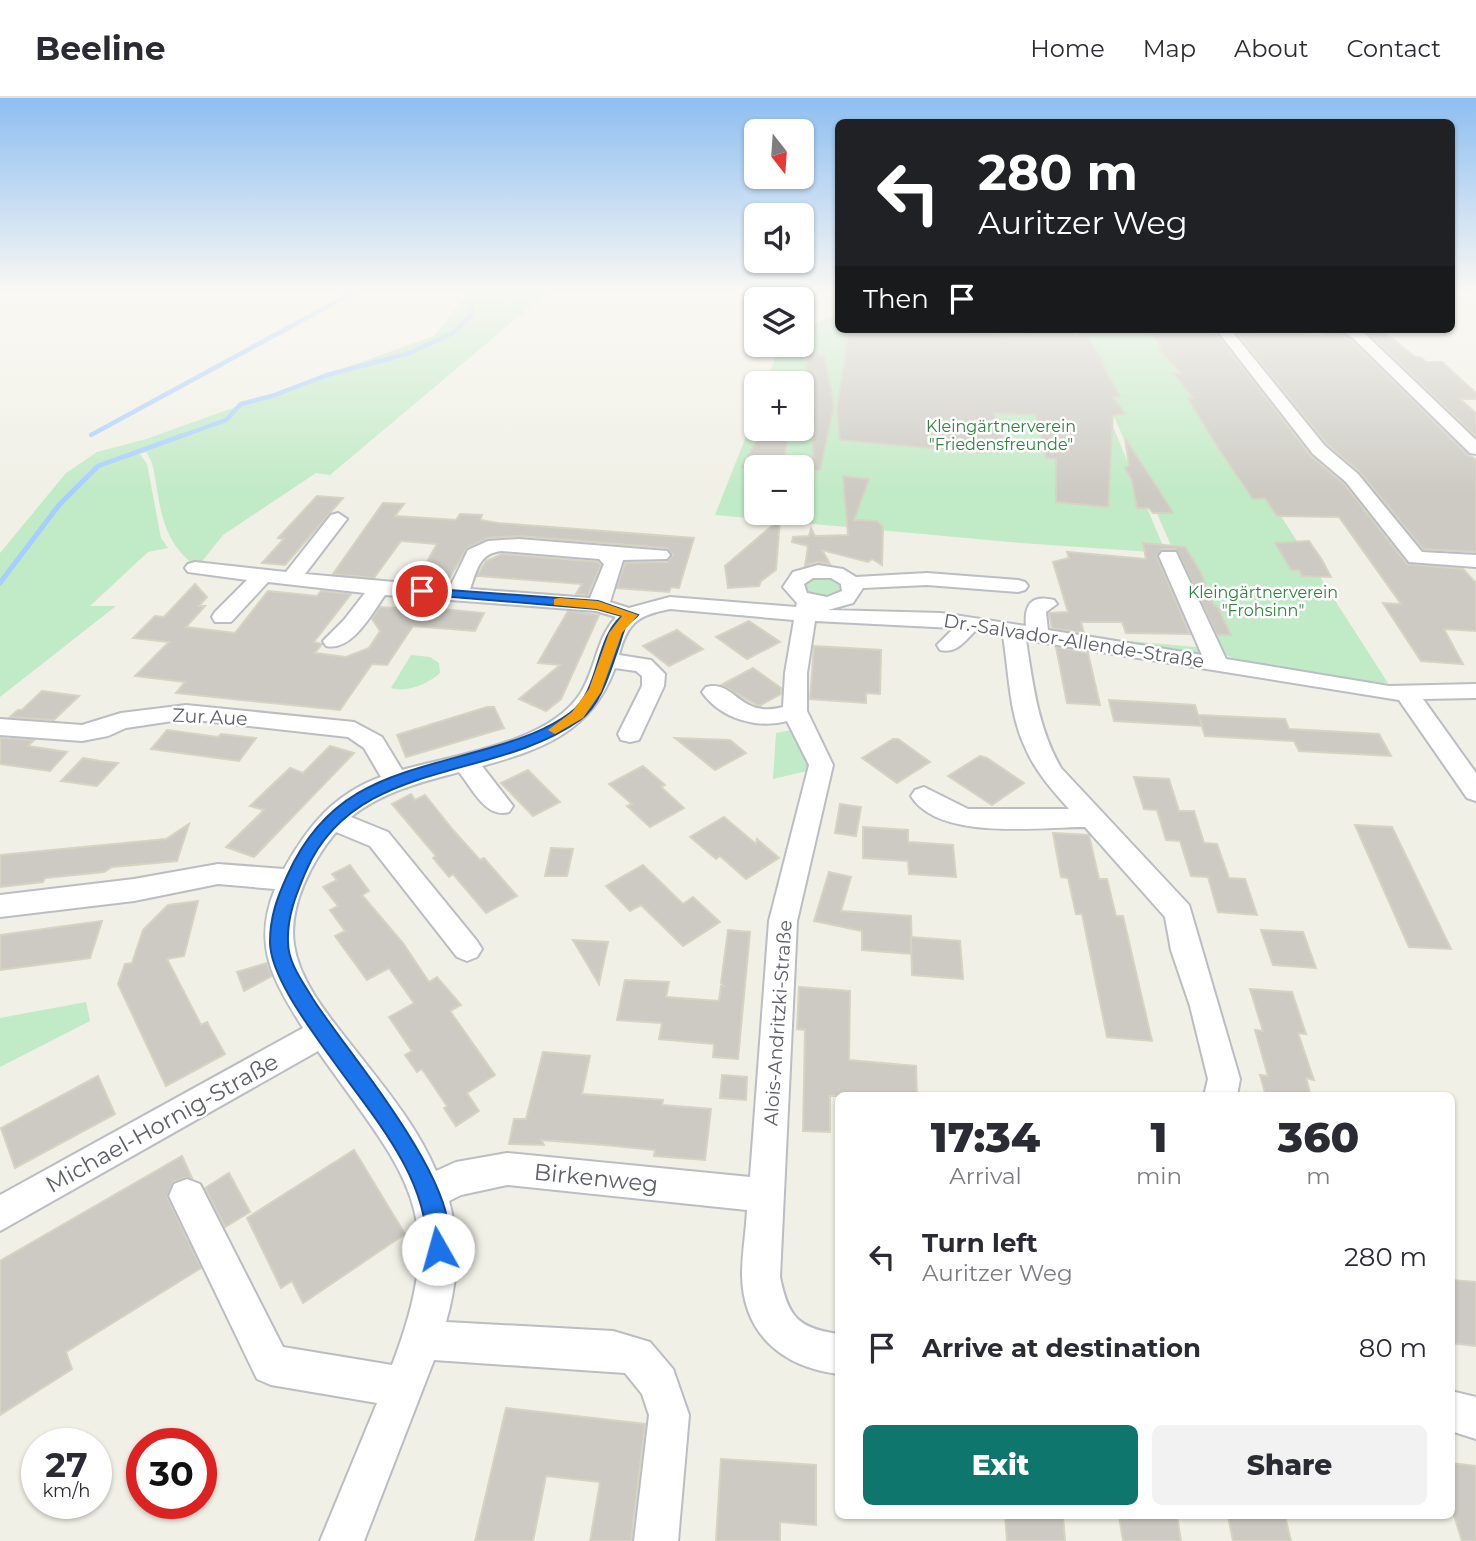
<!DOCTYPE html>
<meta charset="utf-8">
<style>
body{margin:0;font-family:Montserrat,sans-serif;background:#f2f2f3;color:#2b2b33;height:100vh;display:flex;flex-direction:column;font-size:26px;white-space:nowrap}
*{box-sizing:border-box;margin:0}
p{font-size:23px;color:#7c7c81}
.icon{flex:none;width:38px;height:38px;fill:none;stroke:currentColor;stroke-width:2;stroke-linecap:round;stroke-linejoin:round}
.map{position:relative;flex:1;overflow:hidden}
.sheet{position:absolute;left:835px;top:994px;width:620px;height:427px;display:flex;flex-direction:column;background:#fff;border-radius:10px;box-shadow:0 2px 5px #0004}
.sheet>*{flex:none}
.hud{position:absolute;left:835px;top:21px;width:620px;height:214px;border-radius:10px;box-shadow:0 2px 5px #0004;background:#202124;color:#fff;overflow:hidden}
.needle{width:46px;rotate:163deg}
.fabs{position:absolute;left:744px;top:21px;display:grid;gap:14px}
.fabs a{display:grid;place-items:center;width:70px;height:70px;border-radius:10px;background:#fff;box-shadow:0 2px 5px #0004;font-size:35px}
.speed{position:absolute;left:21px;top:1330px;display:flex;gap:14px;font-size:35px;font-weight:700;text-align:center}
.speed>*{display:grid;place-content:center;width:91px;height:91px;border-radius:50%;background:#fff;box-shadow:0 2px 5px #0004;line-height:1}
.speed small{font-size:18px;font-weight:400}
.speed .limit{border:10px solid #d22;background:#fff;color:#111}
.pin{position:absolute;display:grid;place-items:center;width:60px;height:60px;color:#fff;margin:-30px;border:4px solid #fff;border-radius:50%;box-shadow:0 2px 7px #0007}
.me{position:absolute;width:77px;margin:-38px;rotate:353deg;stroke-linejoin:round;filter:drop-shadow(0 0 5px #0008)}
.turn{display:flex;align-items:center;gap:24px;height:147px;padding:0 28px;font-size:32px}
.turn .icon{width:91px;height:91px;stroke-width:2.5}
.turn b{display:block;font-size:49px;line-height:60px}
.then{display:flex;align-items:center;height:66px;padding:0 28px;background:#0003;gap:14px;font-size:26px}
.eta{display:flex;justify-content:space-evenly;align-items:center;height:119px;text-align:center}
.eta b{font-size:42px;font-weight:800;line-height:49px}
.primary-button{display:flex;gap:14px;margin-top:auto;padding:14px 28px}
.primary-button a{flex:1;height:80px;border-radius:10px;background:#0f766e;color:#fff;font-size:28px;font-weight:800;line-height:80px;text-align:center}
.primary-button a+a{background:#f2f2f3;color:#2b2b33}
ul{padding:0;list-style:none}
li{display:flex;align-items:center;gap:21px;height:91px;padding:0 28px}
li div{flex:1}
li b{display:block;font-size:26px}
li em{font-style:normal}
header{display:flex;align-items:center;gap:42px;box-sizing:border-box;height:98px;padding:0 35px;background:#fff;border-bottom:2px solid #e1e1e2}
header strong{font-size:33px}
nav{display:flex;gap:38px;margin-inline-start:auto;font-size:24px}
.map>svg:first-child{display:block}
.green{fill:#c1eac6;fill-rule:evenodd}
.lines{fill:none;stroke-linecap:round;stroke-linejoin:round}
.stream-far1{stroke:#a8ceff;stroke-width:4.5}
.stream{stroke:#a8ceff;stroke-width:5}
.building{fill:#cccac3;stroke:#d6d3c3;stroke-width:2}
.minor-casing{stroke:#babdc2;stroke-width:4}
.minor{fill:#fff;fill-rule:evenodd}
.route{fill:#1a73e8;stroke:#114b97;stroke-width:2}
.slow{fill:#f59e0b}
.labels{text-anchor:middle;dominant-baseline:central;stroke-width:5;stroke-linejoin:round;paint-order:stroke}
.far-park-label{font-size:16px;fill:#2f853d;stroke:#fff}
.street-label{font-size:19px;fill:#5d6067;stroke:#fff}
.near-street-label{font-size:23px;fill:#5d6067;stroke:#fff}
</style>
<header>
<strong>Beeline</strong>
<nav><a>Home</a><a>Map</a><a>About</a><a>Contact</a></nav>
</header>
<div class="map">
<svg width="1476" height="1443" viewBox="0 0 1476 1443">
<rect width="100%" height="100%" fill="#f1f0e6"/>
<g class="green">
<path d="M466 193H549L330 377 316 375 223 437 200 466 194 467C166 445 161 418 156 385 154 373 153 364 146 354L140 356 147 366 161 440 168 450 148 454 90 508H116L0 599V455L66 375 97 354 146 341 434 238 464 201Z"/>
<path d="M838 214V231H1072L1166 455 1021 445 715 417 756 313V331H802V285H766L777 255 785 247H802V233ZM756 369H802V415H756Z"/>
<path d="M1075 231H1161L1388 585 1360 584 1232 560 1218 553Z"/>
<path d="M820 476 839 481 844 493 835 500 806 498 799 486Z"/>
<path d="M1057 531 1128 543 1196 549 1200 550 1203 559 1055 534Z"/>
<path d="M411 557 430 559 439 565 440 575C428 586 407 595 391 590Z"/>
<path d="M796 631 811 672 773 681 776 635Z"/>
<path d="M86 904 90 923 0 969V920Z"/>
</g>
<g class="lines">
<g class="stream-far1">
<path d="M91 337 356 193"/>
<path d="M176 340 226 322 241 306 272 298 327 277 407 256 451 236 471 217 470 193"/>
</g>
<path class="stream" d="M0 485 59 407 98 368 181 338"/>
</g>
<g class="building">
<path d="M879 231 967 234 1028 239H1087L1104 264H1101L1120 298 1113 299 1125 316 1113 317 1108 409 1056 404V361L1046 360 1036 317 994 315 1007 347H989V355L840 342 837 310 849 232 879 234Z"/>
<path d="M1147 231 1214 233 1311 358 1344 386 1407 466 1463 471 1476 485V533L1444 531 1463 566 1421 563 1383 505 1401 506 1339 419 1277 418 1265 400 1253 401 1218 350 1188 300H1193L1173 275H1181L1158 250H1162Z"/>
<path d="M1235 233 1323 237 1322 233H1338L1351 242 1468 357 1476 361V454L1423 451 1360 374 1327 346Z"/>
<path d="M1366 233H1383L1415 259H1421L1426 264H1442L1476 295V301H1460L1476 315V338Z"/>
<path d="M808 256 824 257 834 307 820 372H814L810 296 802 295Z"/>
<path d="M763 331H788L784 369H742Z"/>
<path d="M1125 340 1171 411 1173 415H1153L1149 410H1137L1132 382 1125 370 1129 367Z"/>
<path d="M843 378 869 381 854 422 877 423 883 429 882 467 872 461 868 464 822 452 830 466 817 464 805 468 808 448 792 444 793 439 809 438 811 430 815 438 848 437Z"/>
<path d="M317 398 343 400 285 467 262 465 284 441 278 440Z"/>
<path d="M383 405 404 406 395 418 456 422 460 416 482 417 480 422 498 425 694 440 679 490 671 489 669 494 617 490 625 465 667 464 673 457 667 450 519 438 488 440 467 450 446 486 416 483 437 446 401 443 374 480 333 476Z"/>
<path d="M780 421 776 472 761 483 759 488 728 490 725 468Z"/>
<path d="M1309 443 1322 462 1331 479 1302 478 1299 472H1291L1275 445Z"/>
<path d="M1143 445 1185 449 1200 473 1214 508H1217L1231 537H1217L1176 451H1162L1157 459 1190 536 1126 535 1122 524H1081L1084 535 1052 530 1049 515 1068 514 1053 464 1069 460 1067 454 1146 461Z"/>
<path d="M502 456 598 464 601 467 588 497 576 496 582 486 477 478 486 463Z"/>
<path d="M195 486 207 499 199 508H205L186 529 235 535 268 493 317 498 321 493 351 496 314 544 322 546 315 555 346 559 369 550 380 533 372 521 380 509 399 510 405 501 436 503 432 510 484 515 475 533 413 528 387 567 372 566 340 612 232 601 176 595 185 584 135 578 169 544 133 540 155 518 164 519Z"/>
<path d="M568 513 599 517 561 601 546 613 519 601 560 567 538 565Z"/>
<path d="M749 523 780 544 747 561 716 539Z"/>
<path d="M677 532 703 551 669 568 643 548Z"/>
<path d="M814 548 881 552 880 596 866 595V605L810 601Z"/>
<path d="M1056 549 1088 555 1100 607 1067 605Z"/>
<path d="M753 570 781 590V596L759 608 721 587Z"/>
<path d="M42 593 79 598 54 622 10 619 18 612H22Z"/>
<path d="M1109 602 1195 607 1198 617 1285 621 1289 631 1379 636 1391 658 1299 653 1294 643 1205 638 1199 619 1202 628 1114 623Z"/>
<path d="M487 609H494L504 630 406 659 397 637Z"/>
<path d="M167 632 218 639 221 636 256 640 239 663 151 651Z"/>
<path d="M0 640 34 642 28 648 67 654 50 673 0 666Z"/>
<path d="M675 640 730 642 746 655 715 672Z"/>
<path d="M893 641H898L930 664 897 685 862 660Z"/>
<path d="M330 648 354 655 254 759 226 749 264 712 250 708 290 670 303 675Z"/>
<path d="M980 658 987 660 1024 685 992 707 948 678Z"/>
<path d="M83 660 100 663 118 665 97 688 61 683Z"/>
<path d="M643 668 665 687 661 689 684 710 650 729 627 708 632 706 609 686Z"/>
<path d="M528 672 560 704 533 718 501 685Z"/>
<path d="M1134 679 1169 681 1179 713H1194L1204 745 1217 746 1229 780 1245 781 1257 817 1218 814 1208 779 1191 778 1180 743 1166 742 1157 712 1144 711Z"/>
<path d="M411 696 415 702 425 697 453 732 480 762 484 760 517 798 486 815 453 776 449 779 433 760 436 758 392 706Z"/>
<path d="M840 706 861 709 856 738 835 735Z"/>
<path d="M724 719 756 746 757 741 779 760 746 781 720 758 716 761 690 739Z"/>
<path d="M189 726 177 763 112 769 104 774 45 780 43 784 0 789V757L166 741Z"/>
<path d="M1355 727 1392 729 1451 851 1409 849Z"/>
<path d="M863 729 908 732V744L953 747 956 779 909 776 908 763 863 760Z"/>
<path d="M1053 735 1089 737 1099 781H1107L1116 818H1123L1152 943 1107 939 1082 816H1076L1068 780 1061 779Z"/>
<path d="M551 750 573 751 567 778H545Z"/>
<path d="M350 767 369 793 362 797 403 845 429 884 437 879 461 907 450 913 495 977 467 995 479 1013 456 1028 444 1010 447 1008 422 971 417 974 405 957 412 953 389 919 414 905 389 870 367 882 335 838 345 833 330 812 338 808 323 789 337 782 332 776Z"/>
<path d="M643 767 683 806 693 799 720 824 683 848 641 807 630 813 606 788Z"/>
<path d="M829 774 851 779 841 813 911 818 912 856 862 852V833L814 823Z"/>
<path d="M198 803 184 858 167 861 201 927 207 924 225 956 166 988 118 886 125 866 132 865 143 832 168 807Z"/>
<path d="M102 823 90 860 0 872V837Z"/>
<path d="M728 832 750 834 738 961 713 959 714 946 659 941 662 925 617 922 625 882 669 884 666 899 719 903 721 888H724L721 885Z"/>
<path d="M1261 832 1303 834 1316 870 1273 867Z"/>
<path d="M911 839 960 843 963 881 912 877Z"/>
<path d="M573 842 608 844 599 886Z"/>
<path d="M267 865 272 878 244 893 237 874Z"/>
<path d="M799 889 850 893 849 962 916 968 917 998H830V1034L803 1033 805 932 797 931Z"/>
<path d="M1250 891 1292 894 1306 936 1298 935 1314 982 1306 980 1311 998H1266L1260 977 1268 978 1255 932 1263 933Z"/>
<path d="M543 954 590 958 582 996 663 1002 662 1007 711 1011 705 1062 654 1058 655 1052 605 1047 541 1042 544 1047 509 1046 514 1021H526Z"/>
<path d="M722 977 747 979 746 1002 720 1000Z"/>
<path d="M98 978 115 1016 15 1070 1 1030Z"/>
<path d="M354 1052 405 1136 303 1205 292 1183 281 1190 247 1120Z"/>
<path d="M182 1058 192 1080 186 1079 173 1084 167 1099 201 1170 66 1254 72 1271 0 1317V1163Z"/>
<path d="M229 1075 250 1114 225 1129 205 1090Z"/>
<path d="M1451 1182 1476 1184V1248L1451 1245Z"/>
<path d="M506 1310 645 1326 631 1443H590L600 1384 546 1378 533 1443H475Z"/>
<path d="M721 1361 816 1367V1427L780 1424V1443H716Z"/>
<path d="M1451 1365 1476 1368V1443H1462L1451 1408Z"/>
<path d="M1005 1418H1063L1065 1443H1007Z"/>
<path d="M1119 1418H1177L1181 1443H1123Z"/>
<path d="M1228 1418H1285L1291 1443H1233Z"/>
</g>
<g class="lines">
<defs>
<g id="minor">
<path d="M1216 231H1230L1325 348 1358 376 1422 454 1476 457V469L1409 464 1346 384 1313 356Z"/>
<path d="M1339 231H1357L1363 234 1476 342V356L1470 355 1353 240Z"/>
<path d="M338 415 347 421 305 476 450 489 468 452 488 443 519 441 667 453 670 457 667 461 623 462 610 504 629 510 670 499 796 509 797 505 783 489 793 474 818 467 843 471 856 479 927 475 1018 482 1025 484 1028 488 1025 492 1018 494 927 487 863 490 853 505 828 512 941 515 1026 528C1024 508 1030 496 1054 502L1057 506 1046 514 1048 532 1202 557 1159 458 1162 454H1176L1226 561 1389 588 1476 586V600L1423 601 1476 675V703L1467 700 1399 602 1026 542C1033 587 1038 630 1061 670L1189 807 1240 981 1237 998H1204L1208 981 1190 908 1171 852 1165 819 1085 729C1040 729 938 743 911 698L915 692 924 689 968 711H1069C1052 692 1035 673 1025 649 1009 616 1009 574 1003 538L975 533C964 544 956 556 940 552L937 547 954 530 815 523 807 575V613L833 667 797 823 780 1179C788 1219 798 1230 838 1236V1276C783 1269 743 1237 742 1177 742 1156 746 1134 747 1112L507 1087 461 1097 449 1103C460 1144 458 1182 446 1224L613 1233 650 1244 673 1271 689 1317 678 1443H634L649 1317 642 1296 625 1275 434 1262 364 1443H320L377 1305 271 1287 257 1281 169 1098 174 1086 187 1081 200 1086 283 1249 392 1267C452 1111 405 1077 318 953L0 1133V1097L303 930C273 882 252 847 275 791L218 786 134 803 0 819V797L134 781 218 766 284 771C308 728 334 696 381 679L364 650 348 639 186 621 126 630 108 638 82 643 0 637V621L82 627 121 615 186 607 354 624 382 639 402 672C455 657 548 645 580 596 596 571 596 541 616 519L596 513 385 497C372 515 352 554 326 548L323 543 344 522 365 495 268 484 231 524H215L212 519 215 514 247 482 188 474 185 470 188 466 195 464 286 474 331 417ZM502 453 599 461 604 466 590 500 470 491C477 472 479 455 502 453ZM813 480H831L841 486 842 493 827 499 807 495 804 486ZM670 511 794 522 785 575 783 609C739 621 735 581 706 589L702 594C721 621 757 631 787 623L809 667 769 823 750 1079 507 1055 456 1064 436 1073C417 1028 385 990 356 953 332 922 300 886 294 847 288 808 312 763 336 734L370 748 457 859 467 863 477 859 482 851 477 843 388 734 351 719C382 694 421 684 459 674 472 690 486 721 509 714L513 708 482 668C543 651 591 634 615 570L636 573 642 578V588L618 636 621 642 630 644 639 642 664 588 665 576 651 562 619 557C627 525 638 517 670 511Z"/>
<path d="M1451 1293 1476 1299V1341L1451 1333Z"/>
</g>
</defs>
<use href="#minor" class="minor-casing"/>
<use href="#minor" class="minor"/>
</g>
<linearGradient id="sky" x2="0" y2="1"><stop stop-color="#8ebef1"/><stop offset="0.49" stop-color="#f9f8f4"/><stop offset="1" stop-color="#f9f8f4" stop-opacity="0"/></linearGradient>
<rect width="1476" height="395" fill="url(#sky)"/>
<path class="route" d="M422 490 598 503 638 517C635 521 629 524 626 528 623 533 621 542 619 548 610 572 602 606 580 622 493 684 355 660 306 773 296 797 287 818 288 844 288 865 303 884 313 901 347 955 472 1096 446 1158L438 1162 430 1158 427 1151C428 1079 374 1020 334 964 314 936 270 879 270 844 270 819 277 800 287 778 330 682 402 676 493 649 520 641 547 632 570 615 601 592 594 542 622 518L597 511 417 496V491Z"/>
<path class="slow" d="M559 500 598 503 638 517 622 535 601 594 583 620 555 636 548 632 572 614 589 591 609 535 622 518 597 511 554 507V501Z"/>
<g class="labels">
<g class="far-park-label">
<text x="1001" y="328">Kleingärtnerverein<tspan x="1001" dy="18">"Friedensfreunde"</tspan></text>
<text x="1263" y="494">Kleingärtnerverein<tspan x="1263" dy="18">"Frohsinn"</tspan></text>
</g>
<g class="street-label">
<text transform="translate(1074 543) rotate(9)">Dr.-Salvador-Allende-Straße</text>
<text transform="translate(210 619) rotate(3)">Zur Aue</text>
<text transform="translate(778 925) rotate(-86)">Alois-Andritzki-Straße</text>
</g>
<g class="near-street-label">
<text transform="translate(162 1025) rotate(-29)">Michael-Hornig-Straße</text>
<text transform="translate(596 1080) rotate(6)">Birkenweg</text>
</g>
</g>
</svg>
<div class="fabs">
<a><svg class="needle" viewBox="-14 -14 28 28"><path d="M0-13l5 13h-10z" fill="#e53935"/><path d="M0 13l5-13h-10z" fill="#7c7c81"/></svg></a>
<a><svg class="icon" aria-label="sound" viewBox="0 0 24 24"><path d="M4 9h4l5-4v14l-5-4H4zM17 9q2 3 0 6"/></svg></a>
<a><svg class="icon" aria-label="layers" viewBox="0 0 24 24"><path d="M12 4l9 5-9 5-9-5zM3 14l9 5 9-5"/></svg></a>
<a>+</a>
<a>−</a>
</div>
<div class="speed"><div>27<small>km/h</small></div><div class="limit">30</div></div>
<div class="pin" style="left:422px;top:493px;background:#d93025"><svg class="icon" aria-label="arrive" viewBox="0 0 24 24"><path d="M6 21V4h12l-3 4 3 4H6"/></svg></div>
<svg class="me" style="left:438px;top:1151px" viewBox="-20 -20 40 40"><circle r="19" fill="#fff"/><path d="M0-13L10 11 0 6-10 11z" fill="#1a73e8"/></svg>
<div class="hud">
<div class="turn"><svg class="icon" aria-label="left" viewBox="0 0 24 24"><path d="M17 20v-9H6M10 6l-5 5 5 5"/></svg><div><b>280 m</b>Auritzer Weg</div></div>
<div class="then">Then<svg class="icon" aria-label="arrive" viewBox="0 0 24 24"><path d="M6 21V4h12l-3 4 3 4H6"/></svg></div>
</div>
<section class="sheet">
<div class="eta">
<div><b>17:34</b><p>Arrival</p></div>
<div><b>1</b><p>min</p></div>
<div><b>360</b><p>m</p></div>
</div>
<ul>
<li><svg class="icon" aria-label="left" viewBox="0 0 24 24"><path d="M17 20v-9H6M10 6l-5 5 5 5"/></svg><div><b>Turn left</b><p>Auritzer Weg</p></div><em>280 m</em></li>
<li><svg class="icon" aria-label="arrive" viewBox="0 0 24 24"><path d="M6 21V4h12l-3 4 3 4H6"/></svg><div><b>Arrive at destination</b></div><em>80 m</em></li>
</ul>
<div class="primary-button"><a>Exit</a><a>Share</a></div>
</section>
</div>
